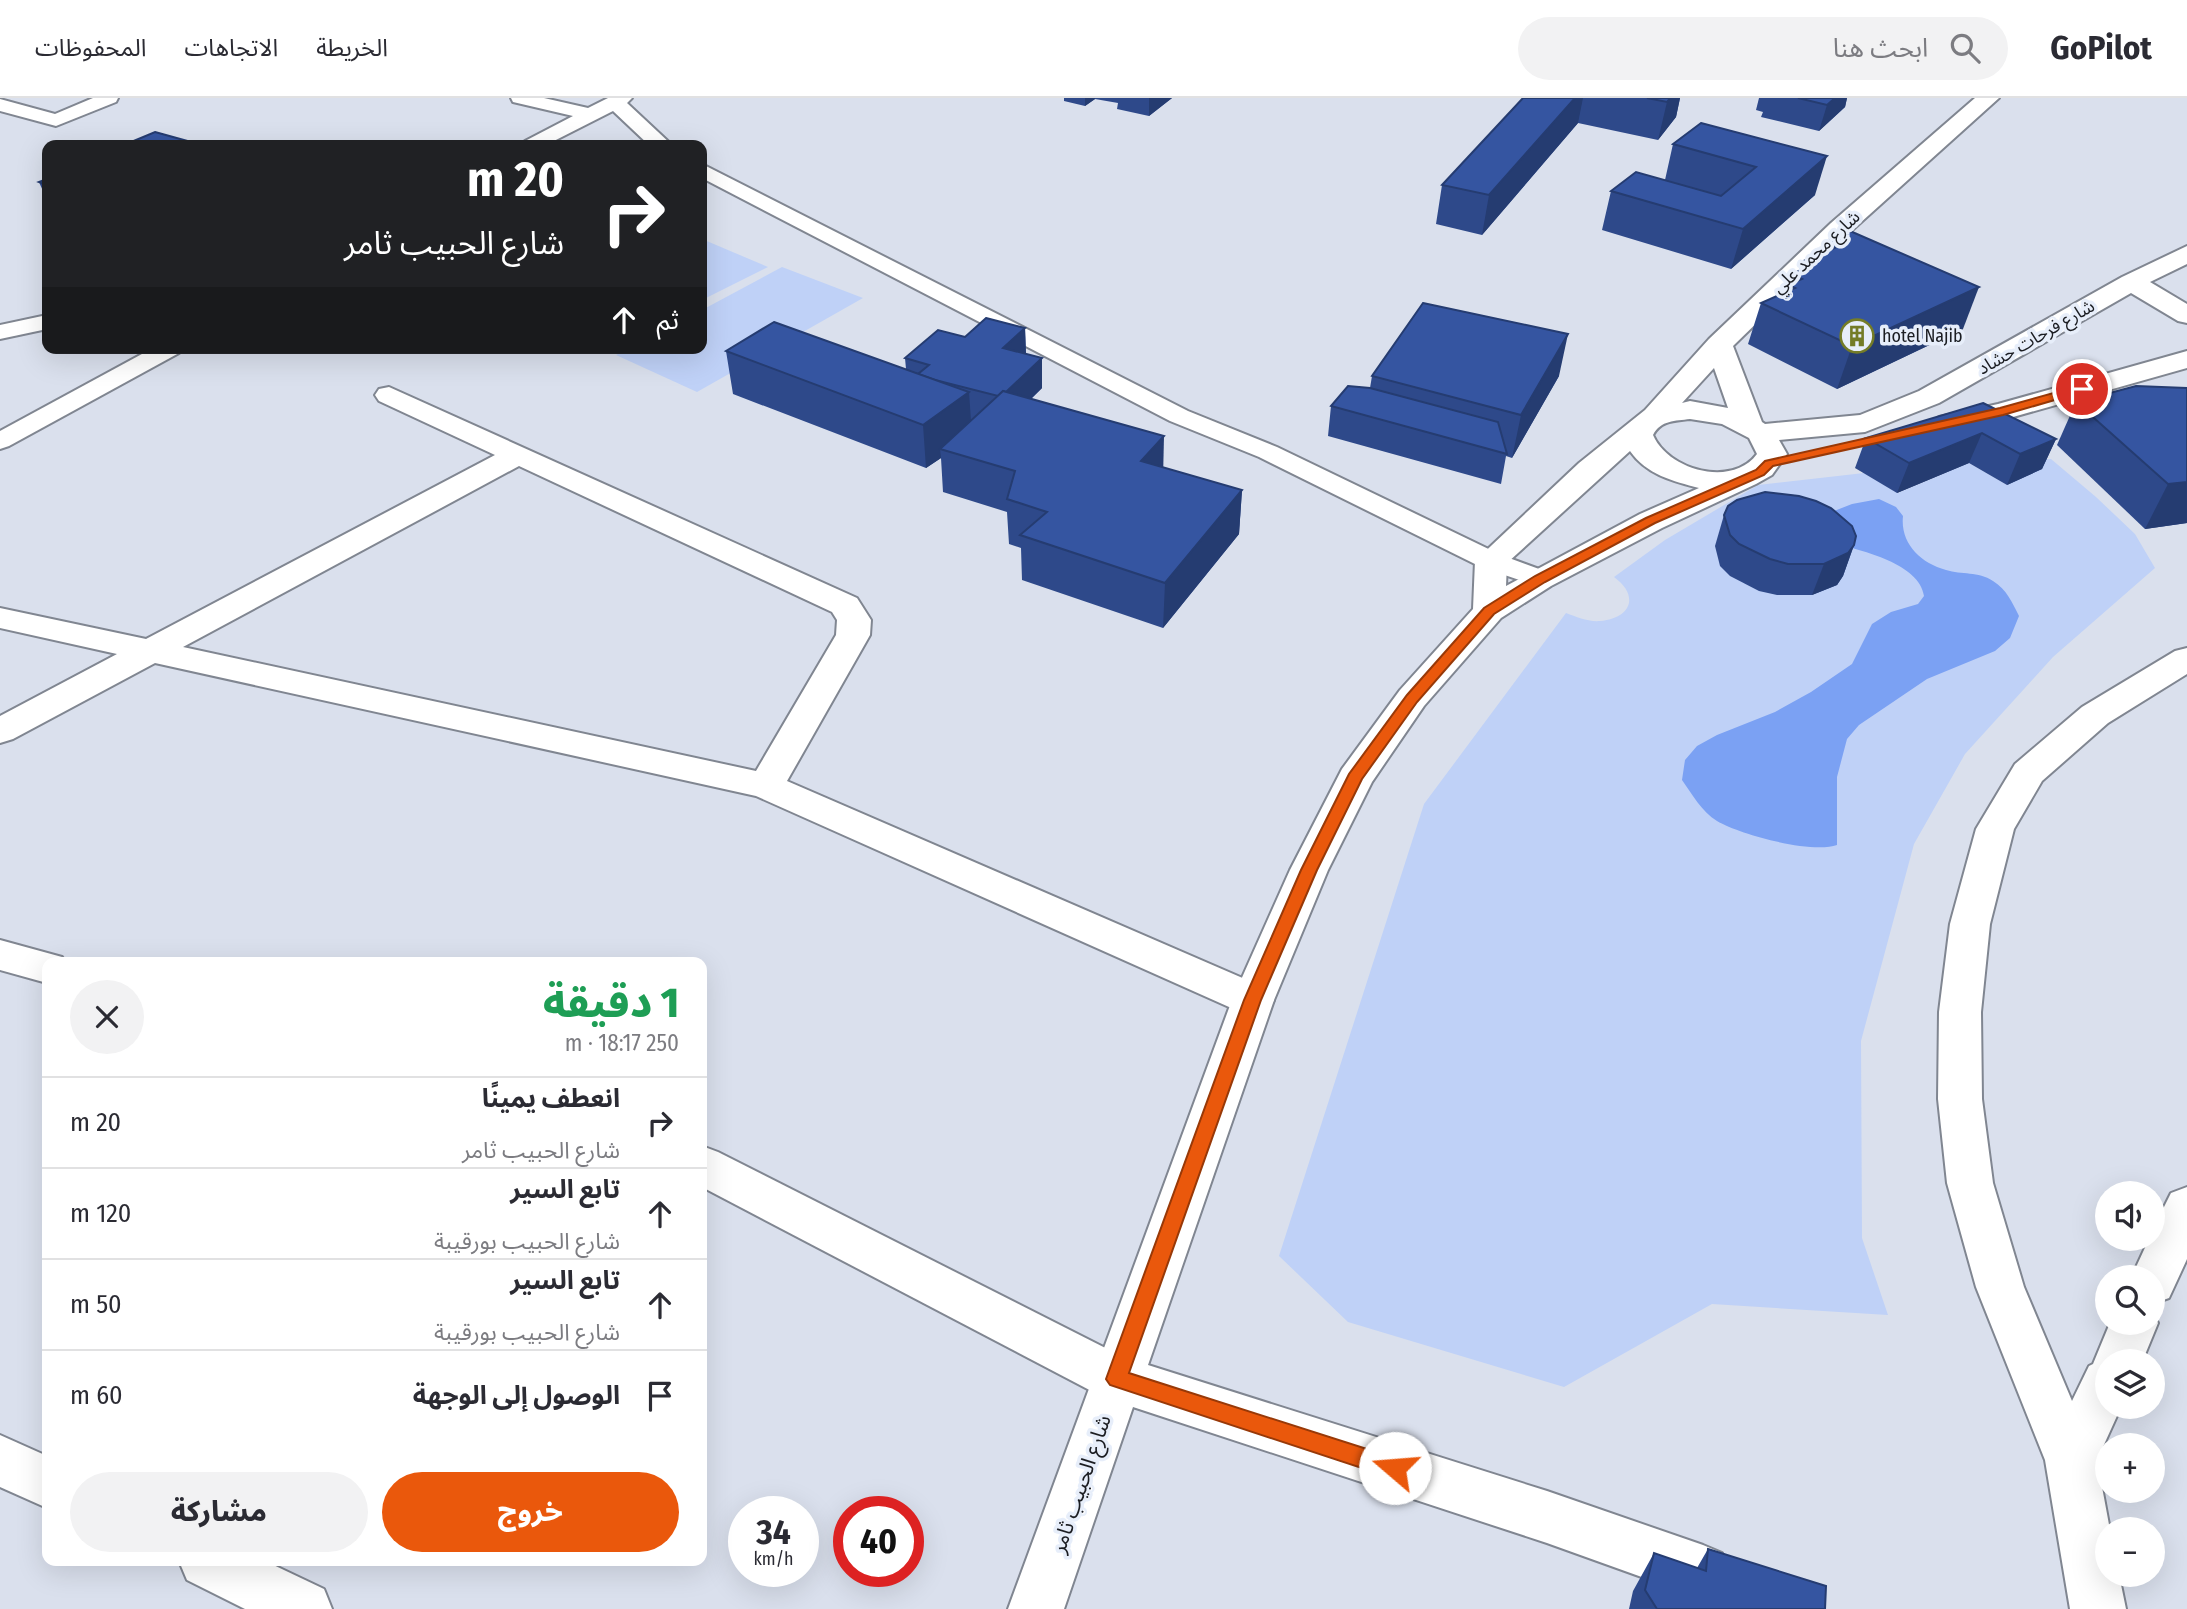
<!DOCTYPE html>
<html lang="ar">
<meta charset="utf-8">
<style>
body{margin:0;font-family:"Fira Sans Condensed","Noto Sans Arabic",sans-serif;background:#f2f2f3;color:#2b2b33;direction:rtl;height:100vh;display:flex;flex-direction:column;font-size:26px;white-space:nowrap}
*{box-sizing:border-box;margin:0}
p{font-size:23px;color:#7c7c81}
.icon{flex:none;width:38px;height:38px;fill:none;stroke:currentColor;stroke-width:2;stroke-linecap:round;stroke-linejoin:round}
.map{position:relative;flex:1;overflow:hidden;direction:ltr}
.panel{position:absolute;left:42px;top:859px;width:665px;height:609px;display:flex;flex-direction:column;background:#fff;border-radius:14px;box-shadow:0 7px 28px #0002;direction:rtl}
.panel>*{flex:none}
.top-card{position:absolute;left:42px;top:42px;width:665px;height:214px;border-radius:14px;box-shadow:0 7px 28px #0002;direction:rtl;background:#202124;color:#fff;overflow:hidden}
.controls{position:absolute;left:2095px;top:1083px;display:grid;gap:14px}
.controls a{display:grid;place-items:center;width:70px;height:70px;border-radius:50%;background:#fff;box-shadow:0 7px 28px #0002;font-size:35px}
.speed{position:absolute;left:728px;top:1398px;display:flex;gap:14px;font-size:35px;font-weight:700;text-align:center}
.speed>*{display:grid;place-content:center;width:91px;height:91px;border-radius:50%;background:#fff;box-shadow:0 7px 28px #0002;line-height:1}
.speed small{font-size:18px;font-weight:400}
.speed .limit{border:10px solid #d22;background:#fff;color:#111}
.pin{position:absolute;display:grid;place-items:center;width:60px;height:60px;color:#fff;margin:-30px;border:4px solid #fff;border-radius:50%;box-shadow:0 2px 7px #0007}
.me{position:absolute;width:77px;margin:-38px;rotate:288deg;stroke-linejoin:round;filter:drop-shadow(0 0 5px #0008)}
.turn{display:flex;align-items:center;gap:24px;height:147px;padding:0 28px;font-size:32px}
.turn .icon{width:91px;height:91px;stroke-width:2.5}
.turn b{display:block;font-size:49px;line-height:60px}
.then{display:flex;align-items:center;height:66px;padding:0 28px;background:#0003;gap:14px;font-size:26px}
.round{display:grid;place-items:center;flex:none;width:74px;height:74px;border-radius:37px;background:#f2f2f3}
.overview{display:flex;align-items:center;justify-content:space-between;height:119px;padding:0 28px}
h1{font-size:42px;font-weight:800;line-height:52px;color:#1e9e55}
.action{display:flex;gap:14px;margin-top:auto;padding:14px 28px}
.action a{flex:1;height:80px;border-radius:42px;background:#ea580c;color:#fff;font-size:28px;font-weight:800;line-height:80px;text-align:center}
.action a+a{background:#f2f2f3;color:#2b2b33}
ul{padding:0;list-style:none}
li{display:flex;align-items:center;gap:21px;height:91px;padding:0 28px;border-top:2px solid #e1e1e2}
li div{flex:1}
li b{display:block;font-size:26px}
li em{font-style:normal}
header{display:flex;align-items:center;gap:42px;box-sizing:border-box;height:98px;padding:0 35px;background:#fff;border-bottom:2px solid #e1e1e2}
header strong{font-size:33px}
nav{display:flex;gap:38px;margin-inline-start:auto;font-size:24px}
.search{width:490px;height:63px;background:#f2f2f3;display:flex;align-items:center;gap:18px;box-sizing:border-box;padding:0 24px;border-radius:38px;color:#7c7c81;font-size:26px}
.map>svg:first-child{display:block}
.green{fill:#bfd1f7}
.water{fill:#7ba1f3}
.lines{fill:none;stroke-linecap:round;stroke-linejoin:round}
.service-casing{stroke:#808691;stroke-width:4}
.minor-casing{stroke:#808691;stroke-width:4}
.tertiary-casing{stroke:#808691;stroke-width:4}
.service{fill:#fff;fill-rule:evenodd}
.minor{fill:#fff;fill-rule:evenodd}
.tertiary{fill:#fff;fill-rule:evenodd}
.wall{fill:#2e498a}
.shaded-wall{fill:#253c71}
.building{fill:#3555a1;stroke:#253c71;stroke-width:2}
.route{fill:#ea580c;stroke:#983908;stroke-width:2}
.labels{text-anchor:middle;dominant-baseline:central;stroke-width:7;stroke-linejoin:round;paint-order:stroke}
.far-street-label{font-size:18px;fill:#1b1d22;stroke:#e7eefa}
.far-poi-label{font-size:18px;fill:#1b1d22;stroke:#e7eefa;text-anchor:start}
.street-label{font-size:21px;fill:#1b1d22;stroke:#e7eefa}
</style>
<header>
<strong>GoPilot</strong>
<div class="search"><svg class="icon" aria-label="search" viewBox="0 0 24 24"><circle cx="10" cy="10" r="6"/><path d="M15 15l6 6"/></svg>ابحث هنا</div>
<nav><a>الخريطة</a><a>الاتجاهات</a><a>المحفوظات</a></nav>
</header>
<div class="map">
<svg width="2187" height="1511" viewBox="0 0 2187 1511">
<rect width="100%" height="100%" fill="#dae0ed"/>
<g class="green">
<path d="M702 141 768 169 702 202Z"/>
<path d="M782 169 863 200 697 294 616 257 629 250H702V212Z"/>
<path d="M2051 361 2096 399 2135 436 2155 470 2053 559 1965 656 1914 746 1861 943 1862 1140 1888 1217 1712 1206 1564 1289 1348 1224 1279 1158 1424 706 1566 515C1577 519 1588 524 1600 523 1631 520 1640 498 1614 479L1665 442 1758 387 1864 375 1898 395 1969 365 2007 387 2038 362Z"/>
</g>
<path class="water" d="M1879 401 1896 409 1903 418C1900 445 1920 465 1946 472 1962 477 1978 473 1993 483 2007 492 2012 504 2019 518L2010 540 1995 553 1927 581 1859 627 1847 641 1837 679V747C1812 756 1741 737 1717 723 1702 714 1692 696 1682 682L1685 662 1697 648 1717 637 1775 614 1811 594 1852 566 1872 526 1891 514 1918 506 1924 498C1920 466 1861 452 1836 446L1829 415 1852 406Z"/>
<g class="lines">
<defs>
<g id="service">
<path d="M93 0H118L116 4 56 28 0 13V1L55 16Z"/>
<path d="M511 0H544L588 10 608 0H632L627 5 672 47H649L613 13 546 47H522L525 43 573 18 513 4Z"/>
<path d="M702 66 1188 313 1277 349 1501 457 1550 475 1554 481 1550 487 1540 489 1481 469 1259 359 1170 323 702 80Z"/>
<path d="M47 217V231L0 241V227Z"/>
<path d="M153 250H183L179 255 9 348 0 351V333Z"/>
</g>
<g id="minor">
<path d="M389 289 857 500 871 522 870 537 787 683 1268 891 1274 902 1268 913 1253 918 1238 913 756 698 155 565 13 641 0 645V618L117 556 0 530V510L146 541 495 357 379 303 375 297 379 291ZM519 368 832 514 837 522 836 537 756 673 183 549Z"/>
<path d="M2187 550V576L2108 625 2042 683 2014 731 1990 826 1981 914 1982 1001 1993 1085 2024 1189 2072 1303 2089 1268 2093 1266 2110 1225H2152V1212L2158 1225 2142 1264H2107V1309H2121L2097 1362 2110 1432H2107V1477H2119L2126 1511H2070L2045 1362 1976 1189 1947 1085 1938 1001 1939 914 1950 826 1976 731 2015 666 2082 609 2175 553Z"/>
<path d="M0 842 62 859 65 864H47V885L0 872Z"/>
<path d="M702 1048 718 1054 1135 1265 1142 1281 1135 1297 1117 1304 1099 1297 702 1089Z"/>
<path d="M2187 1089V1161L2169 1200 2152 1206V1180H2131L2149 1141H2152V1133L2171 1095Z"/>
<path d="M0 1337 47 1358V1410L0 1389Z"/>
<path d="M179 1463H265L324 1491 332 1511H245L187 1482Z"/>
</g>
<g id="tertiary">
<path d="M1975 0H1999L1849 135 1733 248 1762 324 1765 326 1860 317 1919 293 2122 179 2187 148V166L2150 184 2187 206V225L2178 223 2131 195 1939 305 1865 334 1779 342 1787 356 1772 377 1756 386 1662 430 1551 488 1501 520 1424 608 1372 684 1328 772 1274 902 1148 1267 1547 1393 1703 1447 1722 1455 1730 1474 1722 1493 1703 1501 1547 1445 1133 1309 1064 1511H1008L1232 902 1290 772 1342 671 1400 592 1473 511 1475 463 1579 365 1645 312 1709 241 1831 125ZM1714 270 1728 310 1690 303 1682 305ZM1690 321 1722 326 1749 340 1757 356C1732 390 1668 372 1653 337 1661 322 1675 323 1690 321ZM1630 353C1647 377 1673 383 1699 390L1640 416 1506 488 1507 465Z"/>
<path d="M2187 253V270L2013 319 1949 334 1939 331 1935 325 1939 319 1998 306Z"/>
</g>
</defs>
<use href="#service" class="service-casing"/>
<use href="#minor" class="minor-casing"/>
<use href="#tertiary" class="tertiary-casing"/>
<use href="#service" class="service"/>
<use href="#minor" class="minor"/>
<use href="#tertiary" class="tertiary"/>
</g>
<g class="wall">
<path d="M1064 0H1172L1149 18 1117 11 1118 5 1095 1 1085 8 1064 3Z"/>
<path d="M1523 0H1680L1676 19 1658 42 1578 25 1482 137 1436 126 1442 87Z"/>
<path d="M1759 0H1847L1845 9 1819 33 1761 19 1763 14 1756 12Z"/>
<path d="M1701 25 1815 97 1731 171 1602 132 1611 93 1665 82 1673 46Z"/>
<path d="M47 81V102L39 84Z"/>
<path d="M1850 133 1963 231 1837 291 1748 246 1761 205 1786 194 1792 176 1799 173 1801 164 1826 154 1831 141Z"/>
<path d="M1025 230 1026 256 1042 290 1031 301 1163 370 1242 392 1239 436 1163 530 1022 482 1021 450 1009 446 1007 414 943 394 941 360 926 370 733 296 726 253 906 271 905 260 965 239Z"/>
<path d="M1372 278H1559L1512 360 1506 358 1501 386 1328 338 1331 308 1370 290Z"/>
<path d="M2187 290V425L2145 431 2057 347 2076 304Z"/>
<path d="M1983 305 2056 341 2042 371 2007 387 1969 365 1897 395 1855 370 1866 340Z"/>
<path d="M1724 417 1854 447 1843 478 1837 487 1812 497H1777L1759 493 1730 478 1720 468 1715 448Z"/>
<path d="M1708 1451 1825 1511H1629L1633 1493 1654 1455 1697 1470Z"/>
</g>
<g class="shaded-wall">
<path d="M1085 0H1095V1L1085 8Z"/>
<path d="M1149 0H1172L1149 18Z"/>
<path d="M1575 0H1583L1578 25 1482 137 1489 97Z"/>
<path d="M1670 0H1680L1676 19 1658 42 1667 4Z"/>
<path d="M1835 0H1847L1845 9 1819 33 1827 7Z"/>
<path d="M1827 58 1815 97 1731 171 1743 131Z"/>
<path d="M1979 189 1963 231 1837 291 1852 248Z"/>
<path d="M1025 230 1026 259 1003 250Z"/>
<path d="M1568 236 1559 278 1512 360 1521 317Z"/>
<path d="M1042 260V290L1002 329 1001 299Z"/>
<path d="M969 294 972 337 940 351 941 360 926 370 923 327Z"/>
<path d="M1982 335 1969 365 1897 395 1909 365Z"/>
<path d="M1164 338 1163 381 1141 363Z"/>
<path d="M2056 341 2042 371 2007 387 2020 356Z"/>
<path d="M2187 384V425L2145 431 2168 386Z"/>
<path d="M1242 392 1239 436 1163 530 1165 485Z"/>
<path d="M1854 447 1843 478 1837 487 1812 497 1824 466Z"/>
</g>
<g class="building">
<path d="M1523 0H1575L1489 97 1442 87Z"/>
<path d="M1647 0H1670L1667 4Z"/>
<path d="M1798 0H1835L1827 7Z"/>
<path d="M1701 25 1827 58 1743 131 1611 93 1636 74 1721 98 1756 69 1673 46Z"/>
<path d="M155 34 202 47H124Z"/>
<path d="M47 81V87L39 84Z"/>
<path d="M1850 133 1979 189 1852 248 1761 205 1795 190 1788 187 1802 181 1792 176 1810 168 1801 164 1844 146 1831 141Z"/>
<path d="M1423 205 1568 236 1521 317 1372 278Z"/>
<path d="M986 220 1025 230 1003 250 1042 260 1006 294 1003 293 998 298 935 282 918 276 929 267 905 260 938 232 965 239Z"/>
<path d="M774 224 969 294 923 327 726 253Z"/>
<path d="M1348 288 1370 290 1498 324 1507 356 1331 308Z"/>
<path d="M2136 288 2187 290V384L2168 386 2076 304Z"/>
<path d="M1003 293 1164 338 1141 363 1242 392 1165 485 1020 437 1047 414 1007 401 1015 373 940 351Z"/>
<path d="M1983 305 2056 341 2020 356 1982 335 1909 365 1866 340Z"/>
<path d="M1765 394 1799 398 1816 403 1831 410 1852 428 1856 438 1854 447 1848 455 1824 466H1788L1770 461 1739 446 1730 437 1724 417 1728 408 1737 402Z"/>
<path d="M1708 1451 1826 1488 1825 1511H1657L1645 1492 1654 1455 1706 1473Z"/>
</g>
<path class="route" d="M2082 287 2087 291 2086 293 2003 317 1773 368 1764 377 1655 425 1545 484 1494 516 1417 604 1362 681 1317 772 1261 902 1129 1275 1395 1360 1403 1363 1406 1370 1403 1378 1395 1381 1110 1287 1106 1281 1244 902 1301 772 1349 676 1407 597 1484 510 1535 478 1646 420 1756 372 1765 363 2000 310Z"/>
<defs>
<symbol id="building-ring" viewBox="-11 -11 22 22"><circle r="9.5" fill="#e7eefa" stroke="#747c27" stroke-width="1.5"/><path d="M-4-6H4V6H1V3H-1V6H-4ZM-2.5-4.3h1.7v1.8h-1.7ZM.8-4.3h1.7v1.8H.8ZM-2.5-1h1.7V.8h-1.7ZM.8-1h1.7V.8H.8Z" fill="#747c27"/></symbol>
</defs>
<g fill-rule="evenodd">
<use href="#building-ring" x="1838" y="219" width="38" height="38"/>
</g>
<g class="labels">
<g class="far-street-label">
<text transform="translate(1816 154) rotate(-43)">شارع محمد علي</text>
<text transform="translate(2036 239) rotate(-30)">شارع فرحات حشاد</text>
</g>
<g class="far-poi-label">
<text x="1882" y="238">hotel Najib</text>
</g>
<g class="street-label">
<text transform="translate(1081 1386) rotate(-71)">شارع الحبيب ثامر</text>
</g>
</g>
</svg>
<div class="controls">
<a><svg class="icon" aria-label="sound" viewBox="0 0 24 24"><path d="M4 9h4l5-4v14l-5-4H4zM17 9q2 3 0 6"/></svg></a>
<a><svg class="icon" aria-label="search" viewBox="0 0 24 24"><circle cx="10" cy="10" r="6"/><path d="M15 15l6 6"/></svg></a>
<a><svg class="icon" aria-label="layers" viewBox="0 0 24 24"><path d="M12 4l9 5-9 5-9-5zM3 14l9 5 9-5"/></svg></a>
<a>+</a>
<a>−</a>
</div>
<div class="speed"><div>34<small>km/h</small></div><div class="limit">40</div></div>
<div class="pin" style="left:2082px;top:291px;background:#d93025"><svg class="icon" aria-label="arrive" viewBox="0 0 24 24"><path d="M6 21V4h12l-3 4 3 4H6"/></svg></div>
<svg class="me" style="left:1395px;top:1370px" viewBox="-20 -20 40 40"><circle r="19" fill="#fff"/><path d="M0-13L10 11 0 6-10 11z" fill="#ea580c"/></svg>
<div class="top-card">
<div class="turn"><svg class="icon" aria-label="right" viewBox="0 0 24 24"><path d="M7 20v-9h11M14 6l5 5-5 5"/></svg><div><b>20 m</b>شارع الحبيب ثامر</div></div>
<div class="then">ثم<svg class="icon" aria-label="ahead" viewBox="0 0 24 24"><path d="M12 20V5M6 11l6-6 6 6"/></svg></div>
</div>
<section class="panel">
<div class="overview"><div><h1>1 دقيقة</h1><p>250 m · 18:17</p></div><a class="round"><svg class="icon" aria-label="close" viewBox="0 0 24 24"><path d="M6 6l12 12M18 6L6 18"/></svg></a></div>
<ul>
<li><svg class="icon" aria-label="right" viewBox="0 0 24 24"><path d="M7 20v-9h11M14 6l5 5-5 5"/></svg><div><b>انعطف يمينًا</b><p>شارع الحبيب ثامر</p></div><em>20 m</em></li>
<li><svg class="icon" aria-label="ahead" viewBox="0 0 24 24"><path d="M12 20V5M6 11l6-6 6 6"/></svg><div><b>تابع السير</b><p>شارع الحبيب بورقيبة</p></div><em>120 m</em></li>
<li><svg class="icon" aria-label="ahead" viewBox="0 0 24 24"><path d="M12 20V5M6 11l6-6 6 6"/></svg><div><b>تابع السير</b><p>شارع الحبيب بورقيبة</p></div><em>50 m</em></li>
<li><svg class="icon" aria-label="arrive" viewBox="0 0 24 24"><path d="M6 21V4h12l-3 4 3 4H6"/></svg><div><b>الوصول إلى الوجهة</b></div><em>60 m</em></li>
</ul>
<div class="action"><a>خروج</a><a>مشاركة</a></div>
</section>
</div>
